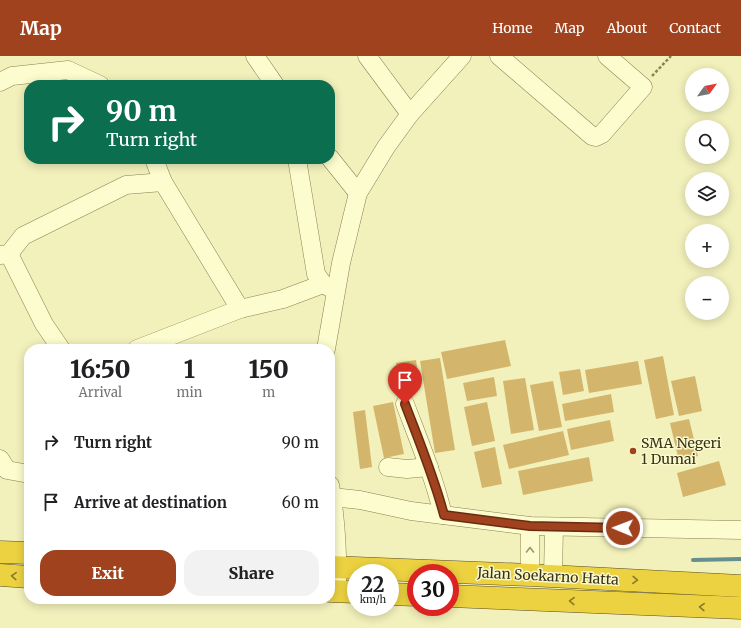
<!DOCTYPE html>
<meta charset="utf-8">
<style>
body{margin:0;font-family:Merriweather,serif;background:#f2f2f2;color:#202124;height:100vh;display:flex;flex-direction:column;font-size:15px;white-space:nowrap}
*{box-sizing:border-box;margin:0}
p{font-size:13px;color:#757577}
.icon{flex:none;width:22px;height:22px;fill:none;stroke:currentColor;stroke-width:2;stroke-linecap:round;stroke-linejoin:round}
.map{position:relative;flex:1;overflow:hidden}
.sheet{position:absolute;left:24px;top:288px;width:311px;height:260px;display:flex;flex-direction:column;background:#fff;border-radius:16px;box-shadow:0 2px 10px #0003}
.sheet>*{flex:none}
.top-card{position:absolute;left:24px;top:24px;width:311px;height:84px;border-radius:16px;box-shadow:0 2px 10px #0003;background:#0b6e4f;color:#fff;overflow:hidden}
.needle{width:26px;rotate:57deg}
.buttons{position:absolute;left:685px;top:12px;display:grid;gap:8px}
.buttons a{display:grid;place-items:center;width:44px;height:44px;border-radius:50%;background:#fff;box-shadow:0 2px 10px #0003;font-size:20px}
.speed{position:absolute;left:347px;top:508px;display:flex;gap:8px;font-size:20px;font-weight:700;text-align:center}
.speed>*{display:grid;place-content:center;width:52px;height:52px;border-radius:50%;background:#fff;box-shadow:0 2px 10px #0003;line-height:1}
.speed small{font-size:10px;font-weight:400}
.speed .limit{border:6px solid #d22;background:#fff;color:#111}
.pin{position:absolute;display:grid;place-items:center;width:34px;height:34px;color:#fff;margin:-41px -17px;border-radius:50% 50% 50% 0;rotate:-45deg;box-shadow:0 0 4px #0007}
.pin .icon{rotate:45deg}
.me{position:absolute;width:44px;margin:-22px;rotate:271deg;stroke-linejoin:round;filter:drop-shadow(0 0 3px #0008)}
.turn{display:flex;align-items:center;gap:14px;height:84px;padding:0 16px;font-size:18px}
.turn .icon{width:52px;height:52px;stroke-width:2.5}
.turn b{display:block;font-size:28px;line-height:34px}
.eta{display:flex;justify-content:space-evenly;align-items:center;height:68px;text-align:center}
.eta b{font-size:24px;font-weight:800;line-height:28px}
.button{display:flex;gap:8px;margin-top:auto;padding:8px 16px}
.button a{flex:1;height:46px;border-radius:16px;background:#a0421d;color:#fff;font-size:16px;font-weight:800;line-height:46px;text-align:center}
.button a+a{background:#f2f2f2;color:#202124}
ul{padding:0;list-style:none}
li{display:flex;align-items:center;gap:12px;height:60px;padding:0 16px}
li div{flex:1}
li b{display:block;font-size:15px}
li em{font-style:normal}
header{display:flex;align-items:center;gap:24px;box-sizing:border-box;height:56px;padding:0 20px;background:#a0421d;color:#fff}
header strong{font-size:19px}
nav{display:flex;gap:22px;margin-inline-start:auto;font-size:14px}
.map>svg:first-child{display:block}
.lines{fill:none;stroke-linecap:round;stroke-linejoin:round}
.stream{stroke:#668f90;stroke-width:4}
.building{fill:#d4b56c}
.minor-casing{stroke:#8b8153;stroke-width:19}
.highway-casing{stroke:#574c28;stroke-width:23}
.path{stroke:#8b8153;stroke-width:2.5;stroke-dasharray:3 2;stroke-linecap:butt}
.minor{stroke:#fcfcce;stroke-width:18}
.highway{stroke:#ecd241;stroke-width:22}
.oneway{stroke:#9a9674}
.oneway2{stroke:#89792c}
.route-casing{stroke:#682b13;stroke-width:10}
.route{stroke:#a0421d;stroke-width:7}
.poi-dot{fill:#a0421d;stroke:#f9f9cb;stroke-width:1.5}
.labels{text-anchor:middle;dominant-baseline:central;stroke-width:3;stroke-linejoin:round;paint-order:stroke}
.poi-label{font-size:14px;fill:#38311a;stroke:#f9f9cb;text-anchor:start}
.street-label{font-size:14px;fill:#38311a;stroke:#f9f9cb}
</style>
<header>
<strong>Map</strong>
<nav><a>Home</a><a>Map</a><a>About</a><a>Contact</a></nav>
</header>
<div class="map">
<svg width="741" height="572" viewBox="0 0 741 572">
<rect width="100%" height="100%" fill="#f2f1bb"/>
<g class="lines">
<path class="stream" d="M693 504 741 503"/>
</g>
<g class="building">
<path d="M505 284 511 310 447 323 441 296Z"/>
<path d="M663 300 674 359 656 363 644 304Z"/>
<path d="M440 302 455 394 435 397 420 305Z"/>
<path d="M416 304 420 332 401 335 396 307Z"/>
<path d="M638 305 642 328 589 337 585 314Z"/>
<path d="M580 313 584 335 563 339 559 316Z"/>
<path d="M695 320 702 355 679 360 671 325Z"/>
<path d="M494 321 497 340 467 345 463 327Z"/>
<path d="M525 322 534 374 511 378 503 325Z"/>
<path d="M553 325 562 371 539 375 530 329Z"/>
<path d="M611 338 614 356 565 365 562 348Z"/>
<path d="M393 346 404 398 384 402 373 350Z"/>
<path d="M487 346 495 385 472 390 464 351Z"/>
<path d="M365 354 372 411 360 413 353 356Z"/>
<path d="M689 363 698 400 679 405 670 367Z"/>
<path d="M610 364 614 385 571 394 567 373Z"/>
<path d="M563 375 569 399 509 413 503 389Z"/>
<path d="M495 391 502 428 482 432 474 396Z"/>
<path d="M589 401 593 425 523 439 518 415Z"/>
<path d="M719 405 726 429 683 441 677 417Z"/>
</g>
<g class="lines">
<defs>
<g id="minor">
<path d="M255 0 275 29"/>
<path d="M367 0 410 58"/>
<path d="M499 0 592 80 596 81 602 78 643 31 607 0"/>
<path d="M0 26 12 20 68 14 100 29"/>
<path d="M330 102 358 137"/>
<path d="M154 103 163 126 240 253"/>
<path d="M297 103 316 218 323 228 332 233"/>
<path d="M9 198 44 268 61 293"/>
<path d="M0 199 9 198 23 180 126 129 163 126"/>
<path d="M137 293 240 253 283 243 323 228"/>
<path d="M326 293 341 207 358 137 386 91 410 58 462 0"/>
<path d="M405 348C419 385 434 421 443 459"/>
<path d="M0 403 7 414 29 418"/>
<path d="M388 411 407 413 429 411"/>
<path d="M330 429C336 463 338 500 337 535"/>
<path d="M332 441 360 444 411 455 530 470 741 474"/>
<path d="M530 519V470"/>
<path d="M553 520 554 471"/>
</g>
<g id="highway">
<path d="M0 496 29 497"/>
<path d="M330 511 530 519 741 530"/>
<path d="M0 519 29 521"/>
<path d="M330 535 356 536"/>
<path d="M390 538 416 539"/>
<path d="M450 540 741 552"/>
</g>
</defs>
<use href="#minor" class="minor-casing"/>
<use href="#highway" class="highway-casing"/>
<path class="path" d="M652 20 671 0"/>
<use href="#minor" class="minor"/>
<use href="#highway" class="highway"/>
</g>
<defs><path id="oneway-chevron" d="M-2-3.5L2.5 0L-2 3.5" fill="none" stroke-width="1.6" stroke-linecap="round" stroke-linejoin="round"/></defs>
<use class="oneway" href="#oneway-chevron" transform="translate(530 494) rotate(-90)"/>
<g class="oneway2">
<use href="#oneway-chevron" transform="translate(14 520) rotate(-177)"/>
<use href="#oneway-chevron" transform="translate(635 524) rotate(3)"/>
<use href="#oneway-chevron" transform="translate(572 545) rotate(-178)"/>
<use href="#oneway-chevron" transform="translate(702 551) rotate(-178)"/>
</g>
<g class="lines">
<defs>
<path id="route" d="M405 348C419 385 434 421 444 459L530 470 623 472"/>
</defs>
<use href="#route" class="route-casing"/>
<use href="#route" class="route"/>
</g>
<circle class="poi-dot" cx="633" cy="395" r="4"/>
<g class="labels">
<g class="poi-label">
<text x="641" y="387">SMA Negeri<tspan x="641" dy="16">1 Dumai</tspan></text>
</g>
<g class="street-label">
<text transform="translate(548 520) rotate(3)">Jalan Soekarno Hatta</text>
</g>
</g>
</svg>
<div class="buttons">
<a><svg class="needle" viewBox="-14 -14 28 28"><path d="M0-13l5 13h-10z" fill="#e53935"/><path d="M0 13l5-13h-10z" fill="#757577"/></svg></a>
<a><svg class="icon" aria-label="search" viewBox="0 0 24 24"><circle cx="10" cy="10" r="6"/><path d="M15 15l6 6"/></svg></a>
<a><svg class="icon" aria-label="layers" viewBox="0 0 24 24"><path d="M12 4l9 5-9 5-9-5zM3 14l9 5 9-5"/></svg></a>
<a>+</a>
<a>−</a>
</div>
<div class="speed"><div>22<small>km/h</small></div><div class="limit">30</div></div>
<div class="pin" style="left:405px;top:348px;background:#d93025"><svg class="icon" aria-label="arrive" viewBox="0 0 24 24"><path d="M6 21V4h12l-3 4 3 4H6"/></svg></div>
<svg class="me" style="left:623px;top:472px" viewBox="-20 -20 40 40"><circle r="17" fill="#a0421d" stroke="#fff" stroke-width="3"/><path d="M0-11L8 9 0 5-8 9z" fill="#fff"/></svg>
<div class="top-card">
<div class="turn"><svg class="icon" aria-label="right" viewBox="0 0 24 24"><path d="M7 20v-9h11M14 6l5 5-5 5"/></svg><div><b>90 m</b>Turn right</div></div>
</div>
<section class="sheet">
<div class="eta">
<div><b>16:50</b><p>Arrival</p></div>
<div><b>1</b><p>min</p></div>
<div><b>150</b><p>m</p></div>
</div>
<ul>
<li><svg class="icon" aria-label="right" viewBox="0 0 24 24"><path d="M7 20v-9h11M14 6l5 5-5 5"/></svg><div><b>Turn right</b></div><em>90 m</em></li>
<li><svg class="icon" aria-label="arrive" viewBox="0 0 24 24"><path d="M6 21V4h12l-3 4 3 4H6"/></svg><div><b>Arrive at destination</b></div><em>60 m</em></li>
</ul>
<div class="button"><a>Exit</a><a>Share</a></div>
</section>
</div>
